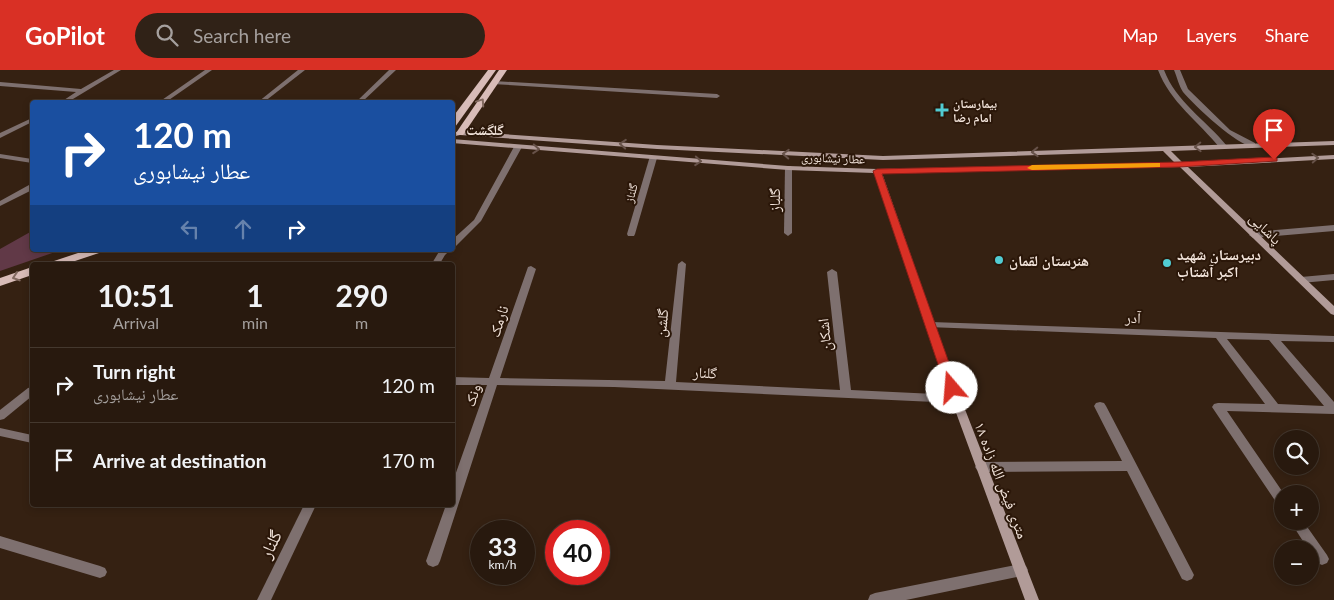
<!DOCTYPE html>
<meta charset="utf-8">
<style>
body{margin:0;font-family:Lato,"Noto Naskh Arabic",sans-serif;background:#302217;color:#f1f3f6;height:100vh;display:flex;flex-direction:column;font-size:19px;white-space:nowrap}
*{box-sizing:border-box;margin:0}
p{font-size:16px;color:#a5a09e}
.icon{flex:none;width:28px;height:28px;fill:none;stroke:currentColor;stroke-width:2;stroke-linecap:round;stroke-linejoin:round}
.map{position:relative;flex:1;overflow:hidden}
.panel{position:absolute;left:30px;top:192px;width:425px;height:245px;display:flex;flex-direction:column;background:#28190e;border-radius:5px;box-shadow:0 2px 8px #0003,0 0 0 1px #44382e}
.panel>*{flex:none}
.hud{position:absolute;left:30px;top:30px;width:425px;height:152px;border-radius:5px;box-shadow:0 2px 8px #0003,0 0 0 1px #44382e;background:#1a4fa0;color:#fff;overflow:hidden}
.fabs{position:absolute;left:1274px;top:360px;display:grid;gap:10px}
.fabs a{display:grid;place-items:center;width:45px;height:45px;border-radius:50%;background:#28190e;box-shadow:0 2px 8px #0003,0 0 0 1px #44382e;font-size:25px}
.speed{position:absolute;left:470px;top:450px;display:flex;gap:10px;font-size:25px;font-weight:700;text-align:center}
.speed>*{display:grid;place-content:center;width:65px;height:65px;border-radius:50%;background:#28190e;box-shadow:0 2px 8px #0003,0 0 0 1px #44382e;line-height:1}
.speed small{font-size:12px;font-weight:400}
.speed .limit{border:8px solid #d22;background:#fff;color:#111}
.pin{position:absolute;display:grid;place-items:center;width:42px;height:42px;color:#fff;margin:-51px -21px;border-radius:50% 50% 50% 0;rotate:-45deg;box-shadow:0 0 5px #0007}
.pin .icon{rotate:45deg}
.me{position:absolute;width:55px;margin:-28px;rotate:342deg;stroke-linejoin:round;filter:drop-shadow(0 0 4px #0008)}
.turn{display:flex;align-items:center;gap:18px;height:105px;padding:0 20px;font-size:22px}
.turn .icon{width:65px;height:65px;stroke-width:2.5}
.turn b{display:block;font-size:35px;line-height:42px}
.lanes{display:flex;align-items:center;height:48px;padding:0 20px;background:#0003;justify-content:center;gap:25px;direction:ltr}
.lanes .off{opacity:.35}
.eta{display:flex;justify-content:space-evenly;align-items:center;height:85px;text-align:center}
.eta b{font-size:30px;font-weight:700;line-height:35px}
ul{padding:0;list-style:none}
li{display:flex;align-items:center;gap:15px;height:75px;padding:0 20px;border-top:1px solid #44382e}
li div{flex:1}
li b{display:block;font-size:19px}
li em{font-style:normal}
header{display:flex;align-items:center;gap:30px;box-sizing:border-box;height:70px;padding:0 25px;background:#d93025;color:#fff}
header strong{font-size:24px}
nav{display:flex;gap:28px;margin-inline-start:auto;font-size:18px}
.search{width:350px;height:45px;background:#302217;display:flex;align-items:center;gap:12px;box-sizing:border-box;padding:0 18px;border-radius:28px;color:#a5a09e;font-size:19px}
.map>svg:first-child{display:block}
.green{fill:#613947}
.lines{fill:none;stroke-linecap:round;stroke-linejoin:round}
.street{fill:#7e706f;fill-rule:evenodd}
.secondary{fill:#b19b98;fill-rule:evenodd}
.primary{fill:#d8bcb8;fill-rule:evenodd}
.oneway{stroke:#826a60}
.oneway2{stroke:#675249}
.route{fill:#d93025;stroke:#8d1f18}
.slow{fill:#f59e0b}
.poi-dot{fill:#51ccd3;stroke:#2b1709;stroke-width:2}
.labels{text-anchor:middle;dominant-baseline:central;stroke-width:4;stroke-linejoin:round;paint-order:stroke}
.far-poi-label{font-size:12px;font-weight:bold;fill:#f2e4db;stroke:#2b1709;text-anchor:start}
.far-street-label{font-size:12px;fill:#f2e4db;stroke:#2b1709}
.far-neighbourhood-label{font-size:14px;font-weight:bold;fill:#f2e4db;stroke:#2b1709}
.street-label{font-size:15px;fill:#f2e4db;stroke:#2b1709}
.poi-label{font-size:15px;font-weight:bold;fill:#f2e4db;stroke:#2b1709;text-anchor:start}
.near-street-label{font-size:18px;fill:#f2e4db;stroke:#2b1709}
</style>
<header>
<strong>GoPilot</strong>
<div class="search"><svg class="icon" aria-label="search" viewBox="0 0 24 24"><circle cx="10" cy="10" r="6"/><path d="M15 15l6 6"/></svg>Search here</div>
<nav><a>Map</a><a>Layers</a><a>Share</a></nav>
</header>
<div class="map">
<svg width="1334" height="530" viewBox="0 0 1334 530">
<rect width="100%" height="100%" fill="#352112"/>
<path class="green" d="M32 161V180H61L0 201V179Z"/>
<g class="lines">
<g class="street">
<path d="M114 0H121L68 32H61L76 22 0 16V12L81 19Z"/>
<path d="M205 0H212L166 32H159Z"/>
<path d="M298 0H305L264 32H258Z"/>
<path d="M389 0H396L362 32H356Z"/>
<path d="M1158 0H1164C1176 32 1206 50 1227 76L1226 78H1220C1199 52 1170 32 1158 0Z"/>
<path d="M1174 0H1180L1188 19 1230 60 1255 73V77C1239 78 1194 35 1183 22 1179 16 1177 7 1174 0Z"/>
<path d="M494 11 717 24 720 26 717 28 492 14 491 13Z"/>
<path d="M32 48V52L0 68V63Z"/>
<path d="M515 75 522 77 481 151 455 177H452V170L474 150Z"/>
<path d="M0 84 32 89V93L0 88Z"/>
<path d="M650 86H653L657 88 635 164 634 166H628L627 164Z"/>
<path d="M785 96H791L792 98V163L788 166 784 163Z"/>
<path d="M29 115H32V120L0 136V131Z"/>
<path d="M1334 155V161L1253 168 1249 165 1253 162Z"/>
<path d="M440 180H450L445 185 439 195H431Z"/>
<path d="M682 191 686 194 676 312 840 320 827 202 832 199 837 202 851 320 956 325 960 326 961 329 960 332 956 333 614 317 497 315 440 491 438 495 433 497 428 495 426 491 446 435H452V414L487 315H452V307L489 308 528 197 531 196 536 199 500 308 665 311 678 194Z"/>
<path d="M1334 204V210L1301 213 1296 210 1301 207Z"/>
<path d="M931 252 1334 266V272L1281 271 1334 332V344L1227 341 1284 424H1282V436L1278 435 1212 337 1214 334 1218 333 1265 334 1216 268 928 257 926 255 928 253ZM1227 269 1269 270 1324 336 1278 334Z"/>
<path d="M32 317V326L4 349 0 350V340L28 318Z"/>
<path d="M1100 332 1104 333 1106 336 1192 501 1194 505 1192 509 1187 511 1182 509 1127 401 981 402 977 400 975 397 977 394 981 392 1122 391 1094 336 1096 333Z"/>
<path d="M0 358 32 365V373L0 366Z"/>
<path d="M304 435H316L271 530H257Z"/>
<path d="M1290 451H1303L1327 485 1329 489 1327 493 1322 495C1316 493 1310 486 1310 479H1308Z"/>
<path d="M0 466 100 496 105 498 107 502 105 506 100 508 0 478Z"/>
<path d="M1021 494 1026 496 1028 500 1026 504 1021 506 906 530H868L870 525 875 523Z"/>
</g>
<path class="secondary" d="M460 61 657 75 883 86 1334 71V75L1171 81 1183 93 1334 85V89L1188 97 1334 236V245L1331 244 1180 97 882 103 961 329 1039 530H1025L951 329 874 103 788 100 452 73V69L788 96 877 99 1175 93 1163 81 883 90 657 79 460 65 452 67V63Z"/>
<g class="primary">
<path d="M488 0H496L455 57H452V48Z"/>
<path d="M499 0H507L463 65H457L456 63Z"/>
<path d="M87 180H103L102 182 63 195H46L48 193Z"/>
<path d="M32 197V205L0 216V208Z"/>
</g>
</g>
<defs><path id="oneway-chevron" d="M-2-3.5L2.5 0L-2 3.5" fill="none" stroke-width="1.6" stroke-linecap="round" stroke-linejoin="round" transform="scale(1.25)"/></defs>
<g class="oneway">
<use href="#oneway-chevron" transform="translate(481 32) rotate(-56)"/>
<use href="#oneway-chevron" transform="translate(16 207) rotate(162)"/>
</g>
<g class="oneway2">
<use href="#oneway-chevron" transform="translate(623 74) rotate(-176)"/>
<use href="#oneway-chevron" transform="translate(1198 77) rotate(178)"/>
<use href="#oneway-chevron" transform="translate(536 79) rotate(4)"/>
<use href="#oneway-chevron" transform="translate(1035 82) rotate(178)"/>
<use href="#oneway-chevron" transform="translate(786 84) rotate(-177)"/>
<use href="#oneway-chevron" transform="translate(1315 88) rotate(-3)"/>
<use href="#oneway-chevron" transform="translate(698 91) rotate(4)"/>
</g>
<path class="route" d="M1274 87 1277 88V91L1179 97 882 104 958 318 957 322H948L946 318 873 101 877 99 1179 92Z"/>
<path class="slow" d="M1157 93H1160V97L1032 100 1027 98 1032 95Z"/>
<g class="poi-dot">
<path d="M939.5 32.5h5v5h5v5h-5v5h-5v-5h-5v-5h5z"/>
<circle cx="999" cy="190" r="5"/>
<circle cx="1167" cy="193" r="5"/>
</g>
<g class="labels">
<g class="far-poi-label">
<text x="953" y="33">بیمارستان<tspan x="953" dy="14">امام رضا</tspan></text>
</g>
<g class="far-street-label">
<text transform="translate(833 88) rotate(2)">عطار نیشابوری</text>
<text transform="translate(631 123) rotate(-74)">گلناز</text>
</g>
<g class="far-neighbourhood-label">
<text x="485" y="59">گلگشت</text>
</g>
<g class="street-label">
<text transform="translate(774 130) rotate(-90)">گلباز</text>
<text transform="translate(1266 158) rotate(44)">پاشایی</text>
<text transform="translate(1133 247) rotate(2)">آدر</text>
<text transform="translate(498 251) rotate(-72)">نارمک</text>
<text transform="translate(661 253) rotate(-84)">گلشن</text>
<text transform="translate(824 265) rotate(-96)">اشکان</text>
<text transform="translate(705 302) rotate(3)">گلنار</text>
<text transform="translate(472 325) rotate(-71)">ونک</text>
<text transform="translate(1002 410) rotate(69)">۱۸ متری فیض الله زاده</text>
</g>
<g class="poi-label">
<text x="1177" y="184">دبیرستان شهید<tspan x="1177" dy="17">اکبر آشتاب</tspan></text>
<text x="1009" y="190">هنرستان لقمان</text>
</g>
<g class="near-street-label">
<text transform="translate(270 474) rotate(-64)">گلنار</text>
</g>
</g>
</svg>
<div class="fabs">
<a><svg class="icon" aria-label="search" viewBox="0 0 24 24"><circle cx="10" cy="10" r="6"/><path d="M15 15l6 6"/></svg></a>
<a>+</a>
<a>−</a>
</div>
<div class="speed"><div>33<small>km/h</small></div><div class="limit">40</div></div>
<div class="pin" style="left:1274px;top:90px;background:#d93025"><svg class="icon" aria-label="arrive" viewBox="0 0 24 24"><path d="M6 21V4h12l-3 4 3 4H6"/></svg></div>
<svg class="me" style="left:952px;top:318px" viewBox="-20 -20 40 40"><circle r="19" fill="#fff"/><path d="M0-13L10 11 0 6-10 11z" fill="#d93025"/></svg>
<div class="hud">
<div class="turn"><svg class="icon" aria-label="right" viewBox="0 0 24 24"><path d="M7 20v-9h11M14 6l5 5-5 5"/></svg><div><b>120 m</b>عطار نیشابوری</div></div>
<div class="lanes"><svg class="icon off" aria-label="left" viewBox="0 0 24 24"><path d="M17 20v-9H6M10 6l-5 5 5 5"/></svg><svg class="icon off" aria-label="ahead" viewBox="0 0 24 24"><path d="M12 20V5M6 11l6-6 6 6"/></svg><svg class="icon" aria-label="right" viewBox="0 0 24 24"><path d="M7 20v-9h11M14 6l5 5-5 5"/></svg></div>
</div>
<section class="panel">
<div class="eta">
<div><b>10:51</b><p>Arrival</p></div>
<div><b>1</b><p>min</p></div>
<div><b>290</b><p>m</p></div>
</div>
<ul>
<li><svg class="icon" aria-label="right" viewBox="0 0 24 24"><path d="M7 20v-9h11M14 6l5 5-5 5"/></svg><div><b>Turn right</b><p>عطار نیشابوری</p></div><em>120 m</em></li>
<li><svg class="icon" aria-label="arrive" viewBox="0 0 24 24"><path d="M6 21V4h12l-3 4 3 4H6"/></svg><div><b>Arrive at destination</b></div><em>170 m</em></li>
</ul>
</section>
</div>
